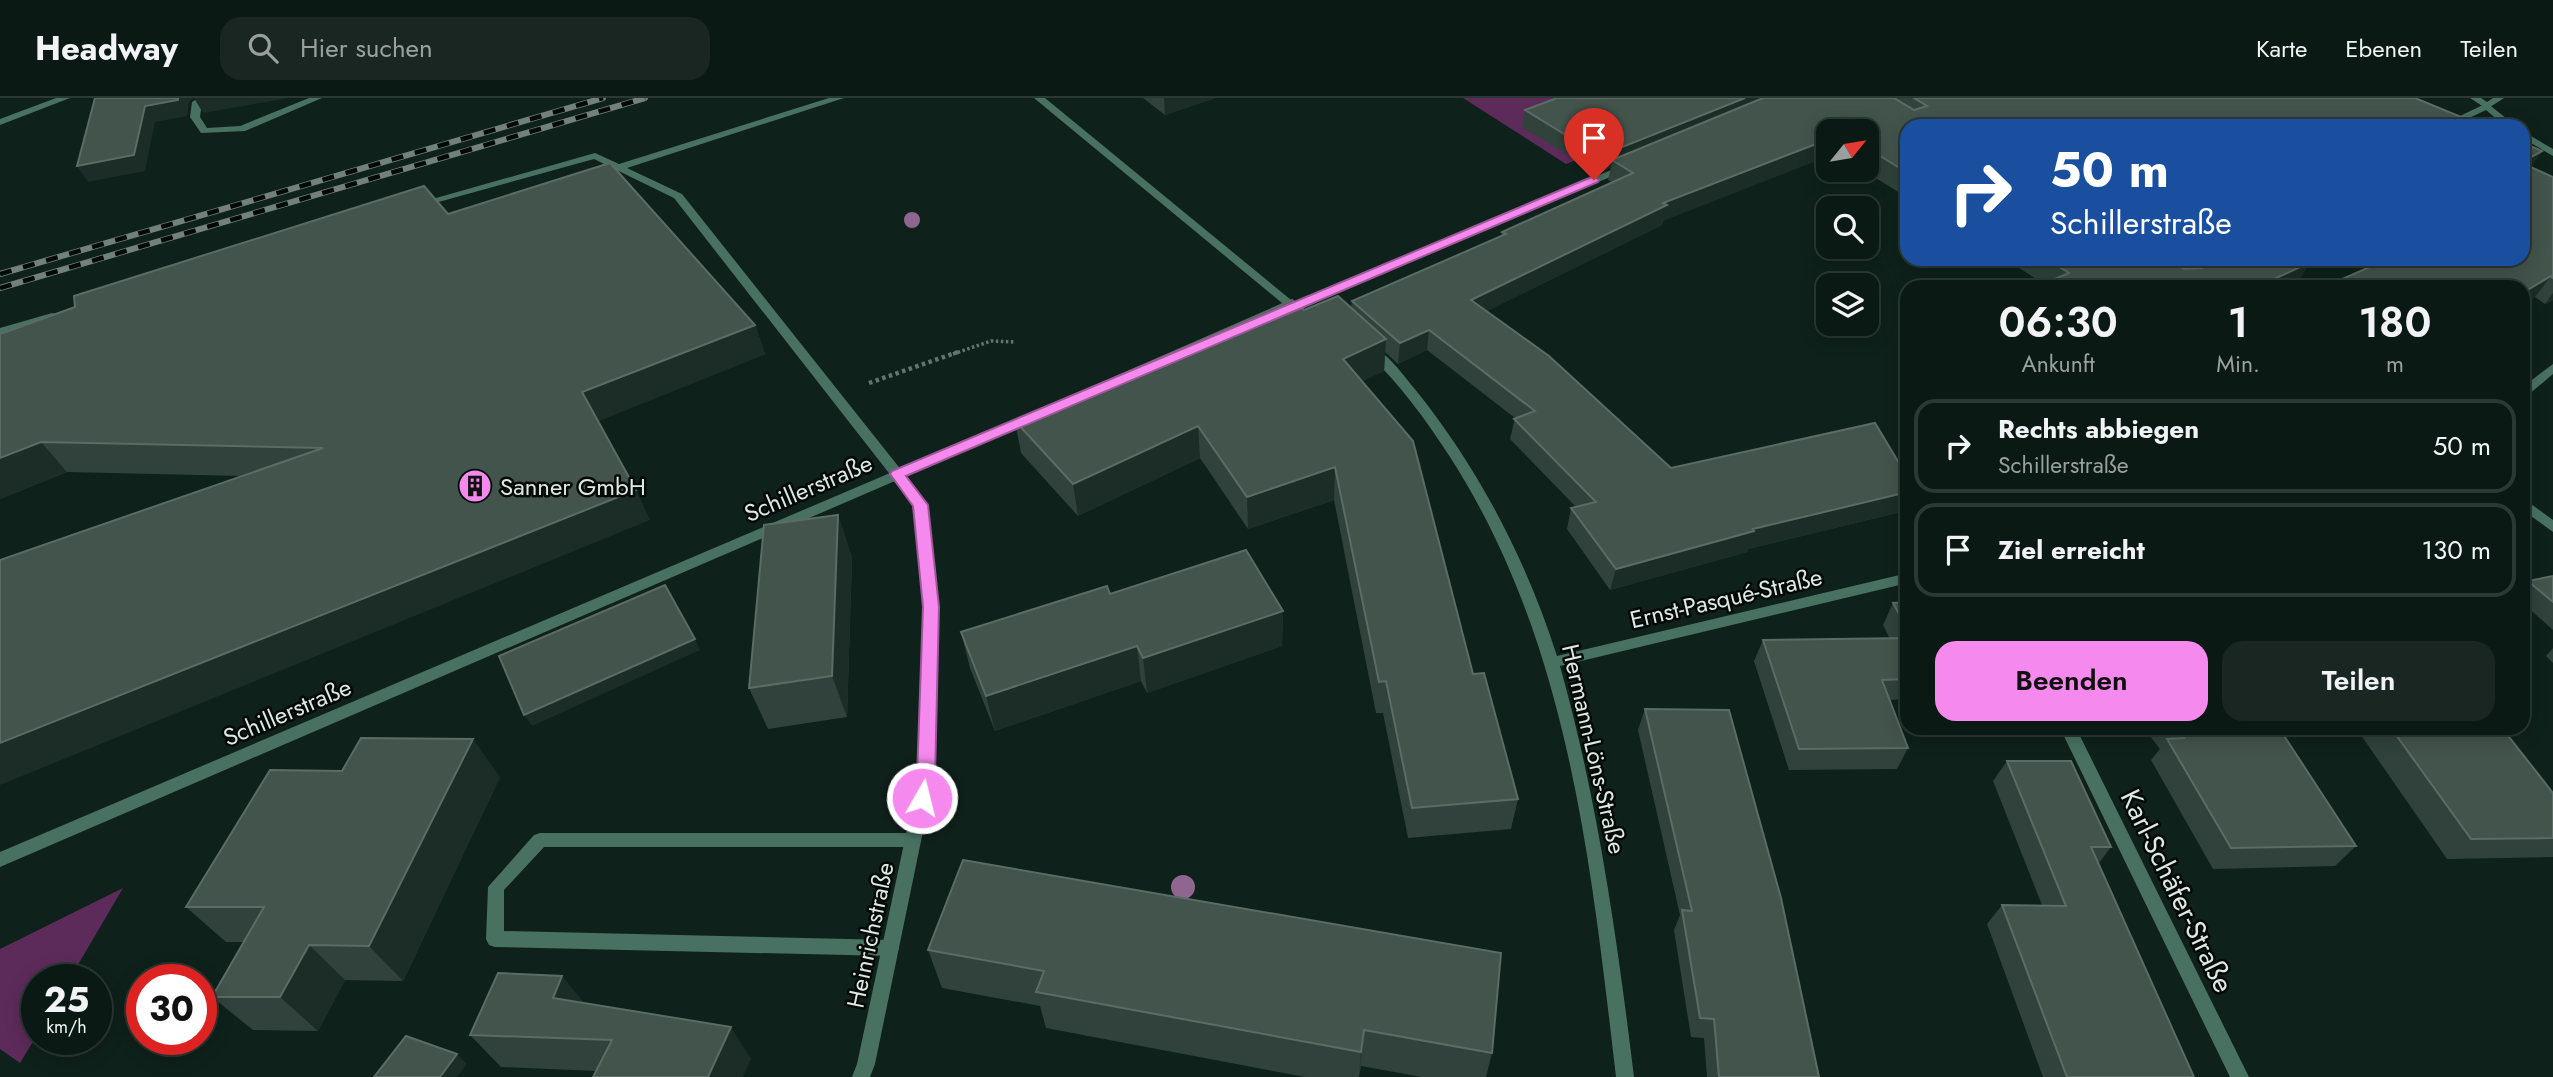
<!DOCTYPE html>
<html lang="de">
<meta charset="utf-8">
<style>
body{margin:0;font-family:Jost,sans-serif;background:#192622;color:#f1f3f6;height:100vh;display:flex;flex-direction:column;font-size:26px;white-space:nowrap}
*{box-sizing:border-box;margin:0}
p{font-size:23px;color:#9aa0a0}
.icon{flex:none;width:38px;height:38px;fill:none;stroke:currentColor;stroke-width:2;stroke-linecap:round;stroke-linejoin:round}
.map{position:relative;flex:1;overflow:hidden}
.panel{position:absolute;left:1900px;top:182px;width:630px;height:455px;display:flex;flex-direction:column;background:#0b1914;border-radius:21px;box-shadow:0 4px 18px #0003,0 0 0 2px #2b3834}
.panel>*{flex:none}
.hud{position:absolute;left:1900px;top:21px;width:630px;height:147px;border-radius:21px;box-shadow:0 4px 18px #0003,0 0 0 2px #2b3834;background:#1a4fa0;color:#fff;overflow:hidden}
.needle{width:46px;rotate:60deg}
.fabs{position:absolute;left:1816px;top:21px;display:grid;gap:14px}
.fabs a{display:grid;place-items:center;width:63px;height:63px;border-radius:14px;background:#0b1914;box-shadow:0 4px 18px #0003,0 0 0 2px #2b3834;font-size:35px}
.speed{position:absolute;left:21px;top:866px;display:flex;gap:14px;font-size:35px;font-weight:700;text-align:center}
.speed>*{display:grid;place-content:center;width:91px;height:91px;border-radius:50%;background:#0b1914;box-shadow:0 4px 18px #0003,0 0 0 2px #2b3834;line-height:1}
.speed small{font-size:18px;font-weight:400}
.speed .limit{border:10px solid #d22;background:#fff;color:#111}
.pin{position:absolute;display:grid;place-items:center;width:60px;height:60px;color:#fff;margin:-72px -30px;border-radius:50% 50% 50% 0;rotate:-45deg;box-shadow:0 0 7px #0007}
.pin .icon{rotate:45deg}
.me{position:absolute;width:77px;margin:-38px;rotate:8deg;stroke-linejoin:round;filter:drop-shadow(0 0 5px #0008)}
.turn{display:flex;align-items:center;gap:24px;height:147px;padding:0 35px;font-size:32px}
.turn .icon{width:91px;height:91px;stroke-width:2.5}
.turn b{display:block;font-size:49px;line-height:60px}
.eta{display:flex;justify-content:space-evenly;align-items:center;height:119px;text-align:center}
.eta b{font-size:42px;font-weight:600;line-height:49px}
.cta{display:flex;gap:14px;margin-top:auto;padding:14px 35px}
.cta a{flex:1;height:80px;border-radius:21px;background:#f589ee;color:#111;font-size:28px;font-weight:600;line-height:80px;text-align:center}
.cta a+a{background:#192622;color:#f1f3f6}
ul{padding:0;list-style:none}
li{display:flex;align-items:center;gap:21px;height:94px;margin:0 14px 10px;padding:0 21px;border:4px solid #2b3834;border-radius:21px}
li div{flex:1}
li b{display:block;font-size:26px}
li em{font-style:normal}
header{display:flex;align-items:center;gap:42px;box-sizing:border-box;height:98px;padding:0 35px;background:#0b1914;border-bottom:2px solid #2b3834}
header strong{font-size:33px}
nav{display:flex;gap:38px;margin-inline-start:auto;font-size:24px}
.search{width:490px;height:63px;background:#192622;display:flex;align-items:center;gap:18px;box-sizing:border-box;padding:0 24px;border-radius:21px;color:#9aa0a0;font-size:26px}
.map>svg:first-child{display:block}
.green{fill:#5d2b5a}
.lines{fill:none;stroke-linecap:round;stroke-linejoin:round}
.path-far1{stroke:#64746e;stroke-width:3.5;stroke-dasharray:2.5 2.5;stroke-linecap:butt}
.path{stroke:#64746e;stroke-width:4.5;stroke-dasharray:3.5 3.5;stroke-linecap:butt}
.service{fill:#487162;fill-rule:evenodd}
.minor{fill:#487162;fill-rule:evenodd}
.tertiary{fill:#487162;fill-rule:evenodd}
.rail-casing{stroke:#73817c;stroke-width:6}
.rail{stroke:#030906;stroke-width:4.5;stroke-dasharray:12;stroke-linecap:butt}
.tree{fill:#8e6690}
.wall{fill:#30423b}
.shaded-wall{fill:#1b2d26}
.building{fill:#43544d;stroke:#5b6b65;stroke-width:2}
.route{fill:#f589ee;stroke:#9f599b;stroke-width:2}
.labels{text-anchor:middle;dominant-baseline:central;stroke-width:5;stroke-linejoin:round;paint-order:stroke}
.poi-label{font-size:24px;fill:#dee9e4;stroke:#030906;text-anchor:start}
.street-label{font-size:24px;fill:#dee9e4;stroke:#030906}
.near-street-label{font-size:28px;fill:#dee9e4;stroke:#030906}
</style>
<header>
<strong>Headway</strong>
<div class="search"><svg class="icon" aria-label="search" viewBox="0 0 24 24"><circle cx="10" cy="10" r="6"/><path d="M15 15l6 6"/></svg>Hier suchen</div>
<nav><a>Karte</a><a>Ebenen</a><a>Teilen</a></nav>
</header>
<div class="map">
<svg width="2553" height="979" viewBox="0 0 2553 979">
<rect width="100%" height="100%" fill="#0f211b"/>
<g class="green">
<path d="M1463 0H1733L1566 66Z"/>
<path d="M123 790 69 882H37V937L20 965 0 951V851Z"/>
</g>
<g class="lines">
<path class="path-far1" d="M953 256 991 243 1015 244"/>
<path class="path" d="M869 285 958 254"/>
<g class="service">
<path d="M309 0H322L245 33 201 35 190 19 192 4 197 1 202 4 200 19 207 30 240 28Z"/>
<path d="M829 0H844L627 70 682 96 902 373 903 376 902 379H892L674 100 594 61 424 108 420 109 415 106 595 55 619 66Z"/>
<path d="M1034 0H1045L1296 206V210H1288Z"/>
<path d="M2487 5 2516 28H2505L2486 12 2452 28H2439Z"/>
<path d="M2524 34 2553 51V58L2524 41Z"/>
<path d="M52 215 56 216V220L0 238V230Z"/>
<path d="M540 735H913L919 737 921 742 919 747 913 749H544L504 792V833L890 842 896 844 899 850 896 856 890 858 495 849 489 847 486 841 488 789 534 737Z"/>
</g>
<g class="minor">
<path d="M56 0H70L0 27V21Z"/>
<path d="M2470 0H2481L2487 4 2493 0H2504L2487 11Z"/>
<path d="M1628 65 1632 66V70L1285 214 1281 215 1275 212Z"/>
<path d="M1372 249C1388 255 1403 277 1414 290 1478 369 1526 461 1557 558L1908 475V485L1560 568C1598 703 1617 840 1634 979H1616C1591 766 1569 544 1450 359 1426 322 1400 286 1368 256V250Z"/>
<path d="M2553 266V276L2528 297 2524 298V288Z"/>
<path d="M1031 315 1037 319 1035 322 906 378 928 407 938 509 934 680 875 966 870 979H852L857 966 918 680 924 509 914 408 895 383 0 769V754Z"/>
<path d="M2060 630H2076L2249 979H2230Z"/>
</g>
<path class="tertiary" d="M2524 401 2553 422V434L2524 413Z"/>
<defs>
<g id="rail">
<path d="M0 176 603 0"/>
<path d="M0 190 645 0"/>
</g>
</defs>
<use href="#rail" class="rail-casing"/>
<use href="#rail" class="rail"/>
</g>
<g class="tree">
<circle cx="912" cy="122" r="8"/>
<circle cx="1183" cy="789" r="12"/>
</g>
<g class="wall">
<path d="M1143 0H1215L1165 17Z"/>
<path d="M1557 0H2415L1908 28V100L1863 72H1867V33H1829L1663 123 1662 127 1487 213 1671 370 1905 413 1748 451 1747 454 1610 492 1567 431 1571 410 1576 409 1510 341 1515 320 1427 252 1398 266 1385 254 1384 273 1362 283 1473 576 1518 701 1511 731 1408 740 1383 615H1376L1334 402 1248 431 1200 360 1078 418 1021 355 1015 323 1304 212 1351 210 1352 203 1501 138 1502 134 1612 84 1608 82 1611 69 1597 75 1522 29 1525 12Z"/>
<path d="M2524 45 2542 53 2530 69 2553 79V202L2545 206 2535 199 2524 205Z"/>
<path d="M448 116 755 227 765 256 598 323 650 422 243 378 67 374 0 401V236Z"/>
<path d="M2005 161H2306L2298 184 2044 186Z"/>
<path d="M838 417 852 460 847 619 768 631 749 590Z"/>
<path d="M2553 478V532L2524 506V488L2528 483Z"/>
<path d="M1110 496 1283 513 1282 548 1147 595 1141 583 995 633 970 570 961 534Z"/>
<path d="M1908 504V601L1890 602 1908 650 1897 671 1789 672 1754 563 1763 542 1890 541 1883 527 1893 505Z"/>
<path d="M2553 550V565L2546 558Z"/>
<path d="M1645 611 1819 979H1707L1704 940 1691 939 1674 832 1680 817 1638 632Z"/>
<path d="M2144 630H2279L2356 748 2335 768 2213 771 2151 662 2160 651Z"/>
<path d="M2356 630H2502L2553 695V759L2447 761Z"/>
<path d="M2007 663 2111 749 2099 765 2194 979H2043L1987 826 2002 807H2042L1993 683Z"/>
<path d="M500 679 403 883 345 882 318 933 253 932 212 899 244 844H226L186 809Z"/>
<path d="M928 852 1492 955 1486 979H1422L1361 968 1359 979H1305L1046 930 1040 908 942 890Z"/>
<path d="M584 905 751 961 597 973 501 969 470 937Z"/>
</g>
<g class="shaded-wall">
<path d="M178 0H289L203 15 194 0 189 4 187 18 155 24 145 73 88 84 77 68 145 8Z"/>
<path d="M1164 0H1215L1165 17Z"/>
<path d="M1745 0H1782L1612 62 1611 69 1597 75 1600 58Z"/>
<path d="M1829 41V58L1663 123 1662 127 1469 222 1471 202 1663 105Z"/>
<path d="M2542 53 2528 72 2524 75V63Z"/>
<path d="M2311 164 2298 184 2288 189H2257Z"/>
<path d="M2551 178 2535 199 2524 205V194Z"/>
<path d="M2553 195V202L2545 206Z"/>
<path d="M755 227 765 256 596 324 582 294Z"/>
<path d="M1429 232 1427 252 1398 266 1400 245Z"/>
<path d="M1386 241 1384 273 1342 293 1343 261Z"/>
<path d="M1198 328 1200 360 1078 418 1073 386Z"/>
<path d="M41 344 67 374 0 401V360Z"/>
<path d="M1335 369 1334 402 1248 431 1247 399Z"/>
<path d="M636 392 650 422 0 687V645Z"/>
<path d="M1908 394V408L1905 413 1748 451 1747 454 1610 492 1616 471 1753 431Z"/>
<path d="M838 417 852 460 847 619 832 578Z"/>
<path d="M1283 513 1282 548 1147 595 1143 560Z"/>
<path d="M695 541 700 552 532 628 524 617Z"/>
<path d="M1137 548 1141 583 995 633 986 598Z"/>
<path d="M473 641 500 679 403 883 369 848Z"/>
<path d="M309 847 345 882 318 933 280 899Z"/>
<path d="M562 878 589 911 553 900Z"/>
<path d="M731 929 751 961 743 979H708Z"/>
<path d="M1364 932 1359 979 1361 954Z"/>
<path d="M457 956 467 966 457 979H440Z"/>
</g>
<g class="building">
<path d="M95 0H178V2L145 8 134 57 77 68Z"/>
<path d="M1557 0H1745L1600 58 1525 12Z"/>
<path d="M1763 0H1894L1914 12 1927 8 1914 0H2415L2483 28H1908V75L1867 50V33H1829V41L1663 105 1667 107 1471 202 1549 258 1671 370 1875 325 1908 380V394L1753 431 1754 433 1616 471 1571 410 1596 404 1514 321 1535 313 1429 232 1400 245 1352 203 1506 136 1502 134 1633 75 1612 62Z"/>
<path d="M2524 45 2542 53 2524 63Z"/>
<path d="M610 65 755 227 582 294 636 392 0 645V462L323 350 41 344 0 360V236L75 209 74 198 424 88 448 116Z"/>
<path d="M2524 66 2553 79V180L2551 178 2524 194V189H2324L2388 161H2524Z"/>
<path d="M2047 161H2169L2184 171 2202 170 2201 166 2192 161H2306L2311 164 2257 189H2036L2069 175Z"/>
<path d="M1338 198 1386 241 1343 261 1413 343 1473 576 1484 575 1518 701 1412 710 1386 583 1379 584 1335 369 1247 399 1198 328 1073 386 1015 323 1292 202 1304 212Z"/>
<path d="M838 417 832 578 749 590 764 427Z"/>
<path d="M1246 452 1283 513 1143 560 1137 548 986 598 961 534 1107 488 1110 496Z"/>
<path d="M2553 478V504L2528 483Z"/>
<path d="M665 487 695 541 524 617 499 558Z"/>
<path d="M1908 504V532L1893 505Z"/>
<path d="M1908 540V581L1882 582 1908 650 1799 651 1763 542Z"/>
<path d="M1645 611 1729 612 1781 800 1819 979H1719L1714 921 1700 920 1682 812 1692 813Z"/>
<path d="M2177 630H2279L2356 748 2231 750 2167 641 2184 640Z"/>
<path d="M2391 630H2502L2553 695V740L2471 741Z"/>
<path d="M361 640 473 641 369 848 309 847 280 899H212L264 809H186L270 672 342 673Z"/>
<path d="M2007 663H2071L2111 749H2091L2194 979H2067L2002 807 2066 808Z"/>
<path d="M963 762 1501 855 1492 955 1364 932 1361 954 1036 894 1044 873 928 852Z"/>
<path d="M498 875 562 878 553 900 731 929 708 979H593L612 942 470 937Z"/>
<path d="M406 938 457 956 440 979H374Z"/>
</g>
<path class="route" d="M1594 78 1599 82 1598 84 906 378 928 407 939 509 935 680 928 706H915L912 700 917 680 923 509 913 408 890 376 892 373Z"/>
<defs>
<symbol id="building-disc" viewBox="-11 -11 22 22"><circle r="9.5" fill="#f589ee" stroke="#030906"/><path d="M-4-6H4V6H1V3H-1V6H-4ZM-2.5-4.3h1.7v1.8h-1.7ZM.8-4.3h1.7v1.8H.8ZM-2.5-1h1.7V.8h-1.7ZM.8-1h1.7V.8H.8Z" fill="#111"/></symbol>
</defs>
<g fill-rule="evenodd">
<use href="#building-disc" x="456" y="369" width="38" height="38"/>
</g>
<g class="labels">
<g class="poi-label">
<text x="500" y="388">Sanner GmbH</text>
</g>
<g class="street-label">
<text transform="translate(808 390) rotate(-23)">Schillerstraße</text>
<text transform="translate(1726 500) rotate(-13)">Ernst-Pasqué-Straße</text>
<text transform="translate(287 614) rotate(-23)">Schillerstraße</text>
<text transform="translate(1594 651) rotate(77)">Hermann-Löns-Straße</text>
<text transform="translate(870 837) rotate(-78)">Heinrichstraße</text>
</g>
<g class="near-street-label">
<text transform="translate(2177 793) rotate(64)">Karl-Schäfer-Straße</text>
</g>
</g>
</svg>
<div class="fabs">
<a><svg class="needle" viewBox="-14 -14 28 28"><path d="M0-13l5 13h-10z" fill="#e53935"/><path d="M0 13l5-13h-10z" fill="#9aa0a0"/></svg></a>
<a><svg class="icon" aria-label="search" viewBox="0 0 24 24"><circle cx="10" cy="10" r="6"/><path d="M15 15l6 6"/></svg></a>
<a><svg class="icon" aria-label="layers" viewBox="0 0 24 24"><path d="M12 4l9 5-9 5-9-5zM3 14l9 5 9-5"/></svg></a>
</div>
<div class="speed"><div>25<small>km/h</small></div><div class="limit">30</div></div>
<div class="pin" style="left:1594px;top:82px;background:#d93025"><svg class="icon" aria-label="arrive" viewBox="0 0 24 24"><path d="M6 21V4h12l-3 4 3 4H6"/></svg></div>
<svg class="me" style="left:922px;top:700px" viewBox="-20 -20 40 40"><circle r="17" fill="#f589ee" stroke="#fff" stroke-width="3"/><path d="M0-11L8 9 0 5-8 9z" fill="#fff"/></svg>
<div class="hud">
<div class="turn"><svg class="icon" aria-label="right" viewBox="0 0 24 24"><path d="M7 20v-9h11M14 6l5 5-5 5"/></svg><div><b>50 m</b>Schillerstraße</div></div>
</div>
<section class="panel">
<div class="eta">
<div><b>06:30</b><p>Ankunft</p></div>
<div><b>1</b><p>Min.</p></div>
<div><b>180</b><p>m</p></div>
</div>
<ul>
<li><svg class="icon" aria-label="right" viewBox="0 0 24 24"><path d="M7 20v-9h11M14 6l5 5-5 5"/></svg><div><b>Rechts abbiegen</b><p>Schillerstraße</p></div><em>50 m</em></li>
<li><svg class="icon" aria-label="arrive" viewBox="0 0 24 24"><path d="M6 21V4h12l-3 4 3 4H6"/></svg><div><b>Ziel erreicht</b></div><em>130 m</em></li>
</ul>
<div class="cta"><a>Beenden</a><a>Teilen</a></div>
</section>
</div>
